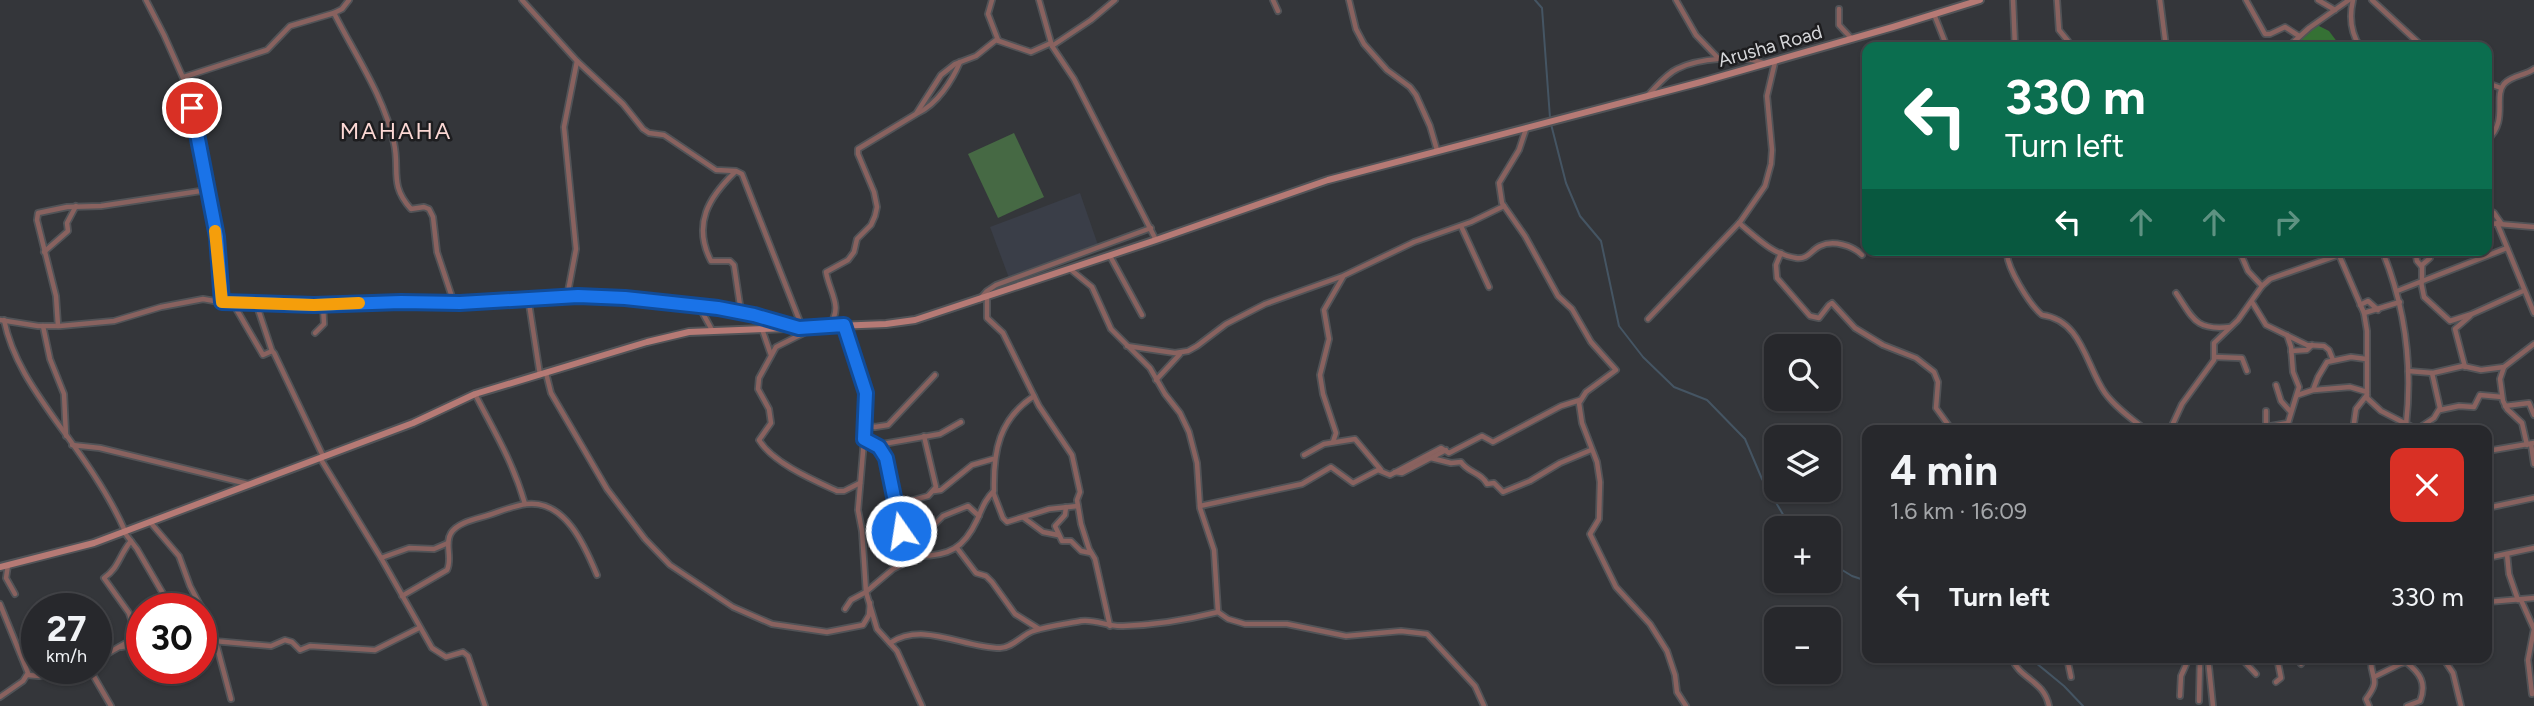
<!DOCTYPE html>
<meta charset="utf-8">
<style>
body{margin:0;font-family:Figtree,sans-serif;background:#333438;color:#f1f3f6;height:100vh;display:flex;flex-direction:column;font-size:26px;white-space:nowrap}
*{box-sizing:border-box;margin:0}
p{font-size:23px;color:#a4a6a9}
.icon{flex:none;width:38px;height:38px;fill:none;stroke:currentColor;stroke-width:2;stroke-linecap:round;stroke-linejoin:round}
.map{position:relative;flex:1;overflow:hidden}
.sheet{position:absolute;left:1862px;top:425px;width:630px;height:238px;display:flex;flex-direction:column;background:#27282c;border-radius:14px;box-shadow:0 2px 5px #0004,0 0 0 2px #434448}
.sheet>*{flex:none}
.guide{position:absolute;left:1862px;top:42px;width:630px;height:214px;border-radius:14px;box-shadow:0 2px 5px #0004,0 0 0 2px #434448;background:#0b6e4f;color:#fff;overflow:hidden}
.tools{position:absolute;left:1764px;top:334px;display:grid;gap:14px}
.tools a{display:grid;place-items:center;width:77px;height:77px;border-radius:14px;background:#27282c;box-shadow:0 2px 5px #0004,0 0 0 2px #434448;font-size:35px}
.speed{position:absolute;left:21px;top:593px;display:flex;gap:14px;font-size:35px;font-weight:700;text-align:center}
.speed>*{display:grid;place-content:center;width:91px;height:91px;border-radius:50%;background:#27282c;box-shadow:0 2px 5px #0004,0 0 0 2px #434448;line-height:1}
.speed small{font-size:18px;font-weight:400}
.speed .limit{border:10px solid #d22;background:#fff;color:#111}
.pin{position:absolute;display:grid;place-items:center;width:60px;height:60px;color:#fff;margin:-30px;border:4px solid #fff;border-radius:50%;box-shadow:0 2px 7px #0007}
.me{position:absolute;width:77px;margin:-38px;rotate:347deg;stroke-linejoin:round;filter:drop-shadow(0 0 5px #0008)}
.turn{display:flex;align-items:center;gap:24px;height:147px;padding:0 28px;font-size:32px}
.turn .icon{width:91px;height:91px;stroke-width:2.5}
.turn b{display:block;font-size:49px;line-height:60px}
.lanes{display:flex;align-items:center;height:66px;padding:0 28px;background:#0003;justify-content:center;gap:35px;direction:ltr}
.lanes .off{opacity:.35}
.round{display:grid;place-items:center;flex:none;width:74px;height:74px;border-radius:14px;background:#333438}
.overview{display:flex;align-items:center;justify-content:space-between;height:119px;padding:0 28px}
h1{font-size:42px;font-weight:700;line-height:52px}
ul{padding:0;list-style:none}
li{display:flex;align-items:center;gap:21px;height:105px;padding:0 28px}
li div{flex:1}
li b{display:block;font-size:26px}
li em{font-style:normal}
.map>svg:first-child{display:block}
.built{fill:#3a3e48}
.green{fill:#466944}
.forest{fill:#357134}
.lines{fill:none;stroke-linecap:round;stroke-linejoin:round}
.stream{stroke:#455563;stroke-width:2}
.minor-casing{stroke:#515357;stroke-width:8}
.secondary-casing{stroke:#515357;stroke-width:10}
.minor{stroke:#89625f;stroke-width:4.5}
.secondary{stroke:#b67a75;stroke-width:6}
.route-casing{stroke:#114b97;stroke-width:18}
.route{stroke:#1a73e8;stroke-width:12}
.slow{stroke:#f59e0b;stroke-width:12}
.labels{text-anchor:middle;dominant-baseline:central;stroke-width:5;stroke-linejoin:round;paint-order:stroke}
.street-label{font-size:19px;fill:#d5d6d9;stroke:#1d1d1f}
.quarter-label{font-size:23px;letter-spacing:2px;fill:#fcd8d4;stroke:#1d1d1f}
</style>
<div class="map">
<svg width="2534" height="706" viewBox="0 0 2534 706">
<rect width="100%" height="100%" fill="#34363a"/>
<path class="built" d="M1080 193 1098 245 1009 278 990 227Z"/>
<path class="green" d="M1014 133 1044 197 998 218 968 154Z"/>
<path class="forest" d="M2317 25 2329 31 2341 47H2298L2294 43Z"/>
<g class="lines">
<g class="stream">
<path d="M1535 0 1542 8 1550 118"/>
<path d="M1551 124 1566 183 1580 216 1601 241 1619 326 1643 357 1674 387 1707 400 1745 439 1762 479 1791 528"/>
<path d="M1829 562 1852 576 1867 581"/>
<path d="M2030 658 2064 686 2083 706"/>
</g>
<defs>
<g id="minor">
<path d="M146 0 164 35 188 89 217 238 222 302"/>
<path d="M522 0 577 61 564 127 576 249 567 297"/>
<path d="M992 0 988 14 998 40"/>
<path d="M1039 0 1052 46 1074 79 1156 240"/>
<path d="M1273 0 1278 11"/>
<path d="M1349 0 1356 29 1364 44 1387 70 1410 87 1416 95 1430 126 1437 150"/>
<path d="M1676 0 1696 35 1718 58"/>
<path d="M2013 0 2015 47"/>
<path d="M2057 0 2059 30 2068 41 2069 47"/>
<path d="M2160 0 2166 47"/>
<path d="M2246 0 2265 34H2270L2285 27 2299 36"/>
<path d="M2318 0 2335 10"/>
<path d="M2353 0C2349 17 2351 33 2360 47"/>
<path d="M2372 0 2423 47"/>
<path d="M1839 9V25L1851 38"/>
<path d="M334 13C355 55 384 96 394 143 400 170 389 185 411 209L424 207 429 209 433 217 437 252 454 303"/>
<path d="M1934 14 1947 47"/>
<path d="M1052 46 1091 20 1115 0"/>
<path d="M2288 47 2309 28 2349 0"/>
<path d="M577 61 623 104 643 129 649 133 664 135 716 170 736 171 742 174 802 327"/>
<path d="M184 77 267 50 290 26 334 13 342 9 349 0"/>
<path d="M2487 83 2501 88"/>
<path d="M1648 95C1657 86 1666 74 1677 69 1698 58 1742 55 1764 63"/>
<path d="M918 113C937 104 952 81 960 62"/>
<path d="M1526 129 1519 150 1499 183 1502 203 1525 236 1558 296 1572 309 1591 342 1616 370 1586 392 1579 403 1582 423 1597 462 1600 482 1599 519 1590 534 1616 587 1650 624 1667 651 1675 675 1677 692 1686 706"/>
<path d="M2487 140C2509 121 2493 97 2504 84 2512 75 2525 76 2534 69"/>
<path d="M735 172C709 197 692 224 711 261H730L734 265 741 312"/>
<path d="M2487 209 2494 213 2501 223"/>
<path d="M1739 223C1756 237 1773 255 1796 258 1808 260 1811 250 1820 246 1833 240 1852 245 1862 255"/>
<path d="M2487 223 2534 227"/>
<path d="M2497 223 2534 313"/>
<path d="M1461 226 1489 287"/>
<path d="M2007 250C2005 266 2030 305 2042 315 2082 320 2086 366 2105 393 2116 408 2132 419 2146 430"/>
<path d="M2239 250 2248 271 2262 286"/>
<path d="M2382 250C2405 306 2413 364 2406 425"/>
<path d="M2415 250 2417 261 2422 267"/>
<path d="M44 252 68 231 67 223 76 206"/>
<path d="M1781 253 1776 265 1777 278 1810 316 1819 318 1829 305 1832 303 1855 328 1883 345 1916 358 1934 372 1938 382 1936 408 1952 430"/>
<path d="M2339 255 2364 313 2367 331V398L2381 411 2418 430"/>
<path d="M1110 256 1142 315"/>
<path d="M1070 269 1092 287 1111 329 1150 368 1165 394 1180 413 1189 432 1197 463 1200 508 1214 550 1218 612"/>
<path d="M2421 282 2424 297 2450 321 2472 314 2523 291"/>
<path d="M2422 282V265L2430 258 2431 250"/>
<path d="M2397 291 2507 248"/>
<path d="M2176 293C2193 318 2195 331 2230 327"/>
<path d="M528 297 540 375"/>
<path d="M987 297V318L1003 333 1039 406 1072 455 1080 492 1077 500 1081 524 1089 549 1095 559 1110 626"/>
<path d="M980 299 987 291 996 285 1151 228"/>
<path d="M2252 302 2266 325 2307 345 2324 346 2329 350 2333 360"/>
<path d="M256 303 272 351"/>
<path d="M234 305 263 355 272 351 274 353 323 456"/>
<path d="M2360 305 2368 301 2378 310"/>
<path d="M700 308 712 330"/>
<path d="M2364 313 2400 302"/>
<path d="M1648 319 1740 222 1765 186 1771 164 1772 150 1767 96 1775 62"/>
<path d="M0 320 38 326H60L114 321 161 307 203 299 232 304 314 305 401 302 460 303 578 296 625 298 718 308 754 315 793 326"/>
<path d="M4 320C12 359 34 390 56 421 81 455 108 492 125 531"/>
<path d="M829 325C844 308 829 291 826 272L848 260 854 252 857 239 871 225 875 216 877 207 874 192 858 154V149L916 114 941 75 955 64 976 56 996 40 1031 52 1051 43"/>
<path d="M843 325 864 380 867 405 858 510 862 531 866 592 877 629 897 651 922 706"/>
<path d="M43 326 50 359 64 394 66 436"/>
<path d="M58 326 56 296 37 220 38 213 67 207 101 206 207 190"/>
<path d="M810 328 804 333 776 347 759 378 758 389 769 409 771 423 759 440C773 463 813 480 837 491H844L860 483"/>
<path d="M762 329 771 355"/>
<path d="M315 333 324 324 323 305"/>
<path d="M1127 346 1175 353 1188 351 1197 346 1226 324 1265 304 1343 276 1414 242 1471 222 1504 206"/>
<path d="M2291 351 2307 350 2312 345"/>
<path d="M2215 357 2242 358 2247 371"/>
<path d="M2465 367 2455 329 2470 316"/>
<path d="M2504 367 2500 379 2503 401 2507 409 2522 423 2527 445"/>
<path d="M2408 371 2433 373 2463 366 2481 370 2504 367 2534 344"/>
<path d="M546 373 551 393 607 489 645 539 670 565 733 607 772 624 827 632 863 625 869 615 870 603"/>
<path d="M1156 380 1180 354"/>
<path d="M2276 385 2281 401 2290 411"/>
<path d="M2314 390 2350 387 2367 392"/>
<path d="M475 394C495 433 513 462 525 504"/>
<path d="M2298 395 2313 390 2318 377 2327 362 2351 357 2366 359"/>
<path d="M2505 406 2529 403 2534 415"/>
<path d="M2440 410 2459 406 2474 407 2480 395 2502 397"/>
<path d="M865 425 875 427 888 425 935 375"/>
<path d="M2266 425V411"/>
<path d="M2170 430 2182 404 2214 360V343L2238 320 2262 286 2270 279 2353 250"/>
<path d="M2248 430 2288 423 2299 387 2293 372 2291 347 2287 335"/>
<path d="M2353 430 2356 409 2367 395"/>
<path d="M2416 430 2434 418 2440 408 2432 373"/>
<path d="M864 438 879 447 886 459 903 538 905 540 919 539"/>
<path d="M1333 442 1336 433 1323 394 1320 375 1329 339 1324 310 1343 277"/>
<path d="M2531 444 2534 464"/>
<path d="M72 445 100 448 248 484"/>
<path d="M877 445 940 434 961 422"/>
<path d="M2487 451 2534 443"/>
<path d="M1304 455 1324 444 1355 439 1381 470"/>
<path d="M320 458 381 558 432 648 446 657 463 652 468 656 485 706"/>
<path d="M1431 458 1451 463 1461 462C1468 473 1481 472 1487 484L1494 483 1503 492 1530 481 1560 463 1591 450"/>
<path d="M1395 472 1402 473 1446 450"/>
<path d="M934 491 941 490 972 465 993 459"/>
<path d="M993 492 1003 518 1007 522 1049 509 1078 506"/>
<path d="M895 505 928 496 936 487 924 436"/>
<path d="M1200 506 1302 484 1331 467 1353 483 1378 470 1390 475 1441 448 1449 453 1482 436 1493 442 1561 406 1580 400"/>
<path d="M1066 507 1065 515 1055 526 1062 541H1071L1081 551 1091 553"/>
<path d="M2487 508 2534 498"/>
<path d="M1024 518 1043 532 1058 535"/>
<path d="M150 522 179 556 190 586 212 628 231 699"/>
<path d="M124 532 137 549 172 609"/>
<path d="M131 541C119 555 119 568 104 578L129 613 137 637"/>
<path d="M957 548 976 573 986 576 992 582 1015 614 1039 629"/>
<path d="M2507 554 2509 574 2518 600"/>
<path d="M919 556C949 556 964 548 977 520 982 509 985 499 994 491 993 451 999 419 1034 396"/>
<path d="M381 558 409 548 434 549 448 543"/>
<path d="M2487 558 2534 548"/>
<path d="M8 565 6 578 15 594"/>
<path d="M867 591 893 569 919 556V540L943 516 968 506 979 516"/>
<path d="M402 596 447 570C453 558 444 544 451 533 458 522 477 519 489 515 501 511 513 506 526 504 565 499 585 546 597 575"/>
<path d="M2521 600 2534 629 2528 660 2532 694"/>
<path d="M2487 602 2534 598"/>
<path d="M0 604 28 673 23 681 0 697"/>
<path d="M192 609 201 606"/>
<path d="M845 609 851 600 866 592"/>
<path d="M214 641 271 646 285 640 292 642 300 650 310 646 375 650 419 628"/>
<path d="M890 643C924 621 963 648 1000 648 1012 648 1022 635 1033 631 1048 626 1065 624 1081 621 1096 619 1108 627 1123 626 1156 625 1186 620 1218 612L1228 619 1245 624H1287L1346 636 1401 631 1427 634 1475 686 1484 706"/>
<path d="M121 647 142 643"/>
<path d="M201 647 217 652"/>
<path d="M2012 658C2019 679 2044 680 2049 706"/>
<path d="M2067 658 2071 677"/>
<path d="M2208 658 2213 706"/>
<path d="M2241 658 2256 674"/>
<path d="M2443 658 2453 673 2461 706"/>
<path d="M96 660 142 634"/>
<path d="M2406 662C2420 673 2427 683 2420 701L2407 706"/>
<path d="M2301 664 2305 658"/>
<path d="M89 668 111 706"/>
<path d="M28 675 39 676 72 668"/>
<path d="M2374 677 2400 664 2421 658"/>
<path d="M2276 682 2281 678 2277 658"/>
<path d="M2180 696 2181 676 2189 658"/>
<path d="M2199 701 2200 658"/>
<path d="M2369 706 2366 699C2382 678 2370 680 2371 658"/>
</g>
<path id="secondary" d="M0 567 94 543 413 423 475 394 647 342 689 332 886 324 915 320 1156 240 1328 180 1701 82 1893 27 1980 0"/>
</defs>
<use href="#minor" class="minor-casing"/>
<use href="#secondary" class="secondary-casing"/>
<use href="#minor" class="minor"/>
<use href="#secondary" class="secondary"/>
</g>
<g class="lines">
<defs>
<path id="route" d="M192 108 217 237 222 302 314 305 401 302 460 303 578 296 625 298 718 308 754 315 799 328 844 325 866 393 864 439 879 447 886 458 901 531"/>
</defs>
<use href="#route" class="route-casing"/>
<use href="#route" class="route"/>
<path class="slow" d="M215 231 222 302 314 305 359 303"/>
</g>
<g class="labels">
<g class="street-label">
<text transform="translate(1770 46) rotate(-16)">Arusha Road</text>
</g>
<g class="quarter-label">
<text x="396" y="131">MAHAHA</text>
</g>
</g>
</svg>
<div class="tools">
<a><svg class="icon" aria-label="search" viewBox="0 0 24 24"><circle cx="10" cy="10" r="6"/><path d="M15 15l6 6"/></svg></a>
<a><svg class="icon" aria-label="layers" viewBox="0 0 24 24"><path d="M12 4l9 5-9 5-9-5zM3 14l9 5 9-5"/></svg></a>
<a>+</a>
<a>−</a>
</div>
<div class="speed"><div>27<small>km/h</small></div><div class="limit">30</div></div>
<div class="pin" style="left:192px;top:108px;background:#d93025"><svg class="icon" aria-label="arrive" viewBox="0 0 24 24"><path d="M6 21V4h12l-3 4 3 4H6"/></svg></div>
<svg class="me" style="left:901px;top:531px" viewBox="-20 -20 40 40"><circle r="17" fill="#1a73e8" stroke="#fff" stroke-width="3"/><path d="M0-11L8 9 0 5-8 9z" fill="#fff"/></svg>
<div class="guide">
<div class="turn"><svg class="icon" aria-label="left" viewBox="0 0 24 24"><path d="M17 20v-9H6M10 6l-5 5 5 5"/></svg><div><b>330 m</b>Turn left</div></div>
<div class="lanes"><svg class="icon" aria-label="left" viewBox="0 0 24 24"><path d="M17 20v-9H6M10 6l-5 5 5 5"/></svg><svg class="icon off" aria-label="ahead" viewBox="0 0 24 24"><path d="M12 20V5M6 11l6-6 6 6"/></svg><svg class="icon off" aria-label="ahead" viewBox="0 0 24 24"><path d="M12 20V5M6 11l6-6 6 6"/></svg><svg class="icon off" aria-label="right" viewBox="0 0 24 24"><path d="M7 20v-9h11M14 6l5 5-5 5"/></svg></div>
</div>
<section class="sheet">
<div class="overview"><div><h1>4 min</h1><p>1.6 km · 16:09</p></div><a class="round" style="background:#d93025;color:#fff"><svg class="icon" aria-label="close" viewBox="0 0 24 24"><path d="M6 6l12 12M18 6L6 18"/></svg></a></div>
<ul>
<li><svg class="icon" aria-label="left" viewBox="0 0 24 24"><path d="M17 20v-9H6M10 6l-5 5 5 5"/></svg><div><b>Turn left</b></div><em>330 m</em></li>
</ul>
</section>
</div>
